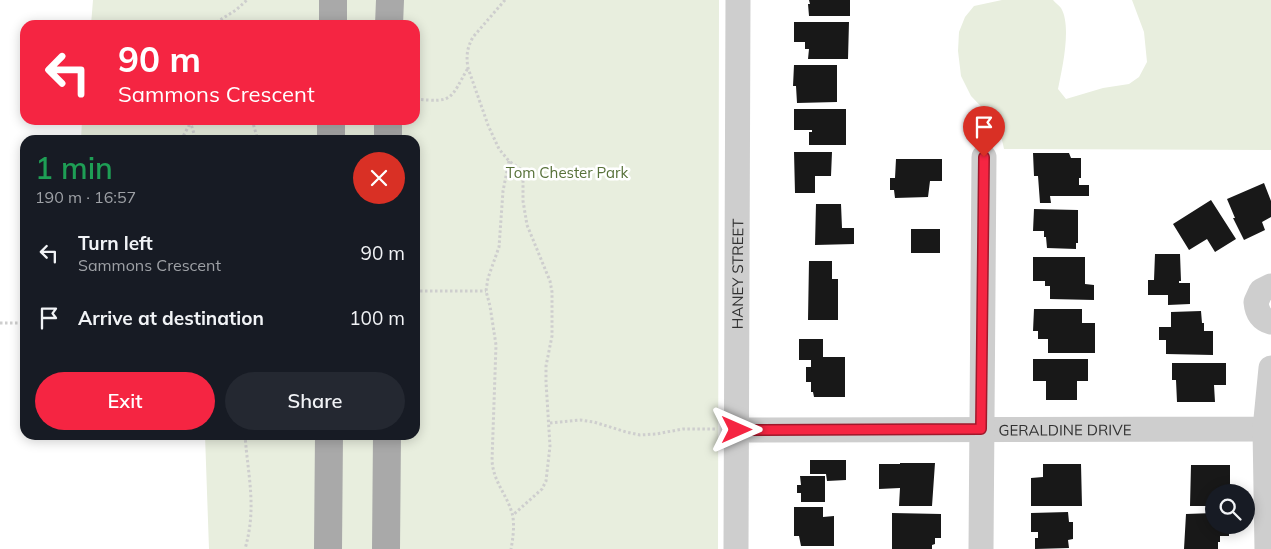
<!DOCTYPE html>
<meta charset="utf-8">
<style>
body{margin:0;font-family:Mulish,sans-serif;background:#242831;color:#f1f3f6;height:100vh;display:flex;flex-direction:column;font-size:19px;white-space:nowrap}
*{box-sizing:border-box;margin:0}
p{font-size:16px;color:#9ea1a6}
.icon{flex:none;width:28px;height:28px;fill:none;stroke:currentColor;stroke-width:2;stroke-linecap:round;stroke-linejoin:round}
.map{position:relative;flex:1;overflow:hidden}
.sheet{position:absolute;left:20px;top:135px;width:400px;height:305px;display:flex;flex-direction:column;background:#171b24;border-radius:15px;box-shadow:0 2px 12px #0003}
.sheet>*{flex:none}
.top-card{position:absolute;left:20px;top:20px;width:400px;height:105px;border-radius:15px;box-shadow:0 2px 12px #0003;background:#f52542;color:#fff;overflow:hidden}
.buttons{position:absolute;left:1205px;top:484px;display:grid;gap:10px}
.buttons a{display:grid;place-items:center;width:50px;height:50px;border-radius:50%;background:#171b24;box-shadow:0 2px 12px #0003;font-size:25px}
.pin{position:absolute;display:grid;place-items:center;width:42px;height:42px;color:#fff;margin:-51px -21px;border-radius:50% 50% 50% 0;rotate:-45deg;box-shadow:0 0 5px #0007}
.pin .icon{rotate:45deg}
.me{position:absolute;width:55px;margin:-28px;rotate:90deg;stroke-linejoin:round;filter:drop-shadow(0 0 4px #0008)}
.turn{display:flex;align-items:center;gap:18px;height:105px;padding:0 15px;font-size:22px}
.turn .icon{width:65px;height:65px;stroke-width:2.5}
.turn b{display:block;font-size:35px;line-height:42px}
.round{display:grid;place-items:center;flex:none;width:52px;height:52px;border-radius:26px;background:#242831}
.summary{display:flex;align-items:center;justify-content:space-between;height:85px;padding:0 15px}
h1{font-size:30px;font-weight:600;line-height:38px;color:#1e9e55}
.button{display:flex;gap:10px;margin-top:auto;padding:10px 15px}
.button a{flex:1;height:58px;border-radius:30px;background:#f52542;color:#fff;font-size:20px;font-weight:600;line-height:58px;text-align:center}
.button a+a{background:#242831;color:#f1f3f6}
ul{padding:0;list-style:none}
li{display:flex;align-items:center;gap:15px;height:65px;padding:0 15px}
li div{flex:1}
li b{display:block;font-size:19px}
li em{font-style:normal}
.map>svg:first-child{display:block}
.green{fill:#e8eede}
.building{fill:#181818}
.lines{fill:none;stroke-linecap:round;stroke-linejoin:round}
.path{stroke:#cecece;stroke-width:3;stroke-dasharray:2.5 2.5;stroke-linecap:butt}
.minor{stroke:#cecece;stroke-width:25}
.major{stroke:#a9a9a9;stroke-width:28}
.route-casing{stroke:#9f182b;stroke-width:12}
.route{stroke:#f52542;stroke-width:9}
.labels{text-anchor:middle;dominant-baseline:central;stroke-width:5;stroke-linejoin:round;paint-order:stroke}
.park-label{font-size:15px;fill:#577139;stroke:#fff}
.street-label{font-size:15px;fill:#313131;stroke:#fff}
</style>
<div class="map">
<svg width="1271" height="549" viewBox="0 0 1271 549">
<rect width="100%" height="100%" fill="#fff"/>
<g class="green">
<path d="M93 0H719L718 549H209L205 435H415V140H81L82 120H415V25H91Z"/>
<path d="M1002 0H1053C1055 3 1059 5 1061 8 1072 26 1062 70 1058 89L1066 99 1103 88 1129 84 1139 77 1147 62 1144 32 1132 0H1271V150L1004 149 1000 131 995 121 971 96 961 76 958 51 959 32 965 17 974 6Z"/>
</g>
<g class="building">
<path d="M809 0H850V16H809L808 4H810Z"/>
<path d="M794 22H849L848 59H808L809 49H805V42H794Z"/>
<path d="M794 65H837V102L797 103 796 86H793Z"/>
<path d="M794 109H846V145H809V132H812V130H794Z"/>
<path d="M794 152H832L831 176H815V193H795Z"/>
<path d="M1033 153H1069L1071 158H1081V178H1079V185H1089V196H1050L1051 203H1040L1038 176H1034Z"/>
<path d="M896 159H942V181H930L928 197 895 198 894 190H890V178H895Z"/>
<path d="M1264 183 1271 201V217L1262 222 1265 230 1244 240 1233 218H1235L1227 199Z"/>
<path d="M1211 200 1236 239 1215 252 1207 239 1189 250 1173 224Z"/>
<path d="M816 204H841L842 228H854V244L815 245Z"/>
<path d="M1034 209 1078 210V243H1076V249L1047 248 1046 237H1044V231H1033Z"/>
<rect x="911" y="229" width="29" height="24"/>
<path d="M1155 254H1180L1181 281H1179V283H1190V304L1168 305V295H1148V280H1154Z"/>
<path d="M1033 257H1085V284L1094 285V300L1050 299V286H1045V281H1033Z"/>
<path d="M809 261H832V279H838V320H808Z"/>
<path d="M1034 309H1082V323H1095V353H1048V339H1038V331H1033Z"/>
<path d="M1201 311 1202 323H1204V331H1213V355L1166 354V340H1159V327H1171V312Z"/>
<path d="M799 339H823V357H845V397H814L813 392H811V382H806V367H811V360H799Z"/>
<path d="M1033 359H1088V381H1077V400H1046V381H1033Z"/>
<path d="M1172 363H1226V385H1214L1215 402H1177L1176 380H1172Z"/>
<path d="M810 460H846V480L827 481 826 474H810Z"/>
<path d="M900 463H935L932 506H899L900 488 879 489V464H900Z"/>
<path d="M1043 464H1081L1082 506H1031V478L1043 477Z"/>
<path d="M1191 465H1230V488H1218V492H1214V506H1190Z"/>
<path d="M800 476H825V502H801V493H797V485H801Z"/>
<path d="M794 507H823V517L834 516V546H801L799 536H794Z"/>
<path d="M1068 512 1069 522H1073V539L1068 540 1069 548 1035 549V538H1038V532H1031V513Z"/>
<path d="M892 513 941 514V538H935V544L932 545V549H892Z"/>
<path d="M1214 513V525H1229V536H1220V542H1218V549H1184L1186 514Z"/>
</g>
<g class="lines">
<g class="path">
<path d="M505 0 473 37C467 48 466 56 468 68L488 125 499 149 509 161 523 171V201L527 225 550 281 552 292V336L546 366V382L550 446 546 481 542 489 513 515"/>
<path d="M212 25 236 10 247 0"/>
<path d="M416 99C454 103 450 99 468 68"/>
<path d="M252 120 258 140"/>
<path d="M190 121 196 140"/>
<path d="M181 140 191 122 194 120"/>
<path d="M509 161 503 191 499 247 488 278 486 291 490 306 496 345 492 461C494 483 506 493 512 513 515 523 513 539 511 549"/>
<path d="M415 291H486"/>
<path d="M0 323H25"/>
<path d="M550 423 580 420 594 422 626 432 640 435 656 434 683 429H717"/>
<path d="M245 435C248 477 257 507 245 549"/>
</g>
<g class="minor">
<path d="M1271 286 1261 291 1256 302C1257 313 1261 319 1271 322"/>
<path id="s1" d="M737 430 1265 429 1271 425"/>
<path id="s2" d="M736 549 738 0"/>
<path d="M981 549 984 157"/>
<path d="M1267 549 1265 429 1271 368"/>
</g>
<g class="major">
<path d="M333 25V0"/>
<path d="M389 25 390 0"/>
<path d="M331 140V120"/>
<path d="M388 140V120"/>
<path d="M328 549 329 435"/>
<path d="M386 549 387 435"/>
</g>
</g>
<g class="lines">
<defs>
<path id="route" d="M737 430 981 429 984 157"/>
</defs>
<use href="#route" class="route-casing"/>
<use href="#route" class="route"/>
</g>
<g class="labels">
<g class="park-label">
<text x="567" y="172">Tom Chester Park</text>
</g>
<g class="street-label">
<text stroke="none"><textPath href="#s2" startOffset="275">HANEY STREET</textPath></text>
<text stroke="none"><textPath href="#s1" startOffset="328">GERALDINE DRIVE</textPath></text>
</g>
</g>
</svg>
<div class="buttons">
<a><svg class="icon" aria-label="search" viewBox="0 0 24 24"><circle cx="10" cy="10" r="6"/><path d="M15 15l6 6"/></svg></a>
</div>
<div class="pin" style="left:984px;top:157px;background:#d93025"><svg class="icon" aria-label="arrive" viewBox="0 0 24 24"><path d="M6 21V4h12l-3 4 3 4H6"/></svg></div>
<svg class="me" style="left:737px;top:430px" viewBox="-20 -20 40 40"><path d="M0-17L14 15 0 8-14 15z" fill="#f52542" stroke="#fff" stroke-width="4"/></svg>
<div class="top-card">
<div class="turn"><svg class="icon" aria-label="left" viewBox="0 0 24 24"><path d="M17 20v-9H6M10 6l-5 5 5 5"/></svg><div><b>90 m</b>Sammons Crescent</div></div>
</div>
<section class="sheet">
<div class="summary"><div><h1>1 min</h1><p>190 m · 16:57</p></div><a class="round" style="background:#d93025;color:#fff"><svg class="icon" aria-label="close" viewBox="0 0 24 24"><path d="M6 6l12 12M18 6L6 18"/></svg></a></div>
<ul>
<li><svg class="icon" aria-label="left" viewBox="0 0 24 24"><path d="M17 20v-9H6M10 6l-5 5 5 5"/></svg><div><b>Turn left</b><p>Sammons Crescent</p></div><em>90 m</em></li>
<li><svg class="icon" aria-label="arrive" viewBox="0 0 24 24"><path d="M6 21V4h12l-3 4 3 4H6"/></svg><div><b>Arrive at destination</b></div><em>100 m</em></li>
</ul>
<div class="button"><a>Exit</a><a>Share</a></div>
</section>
</div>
